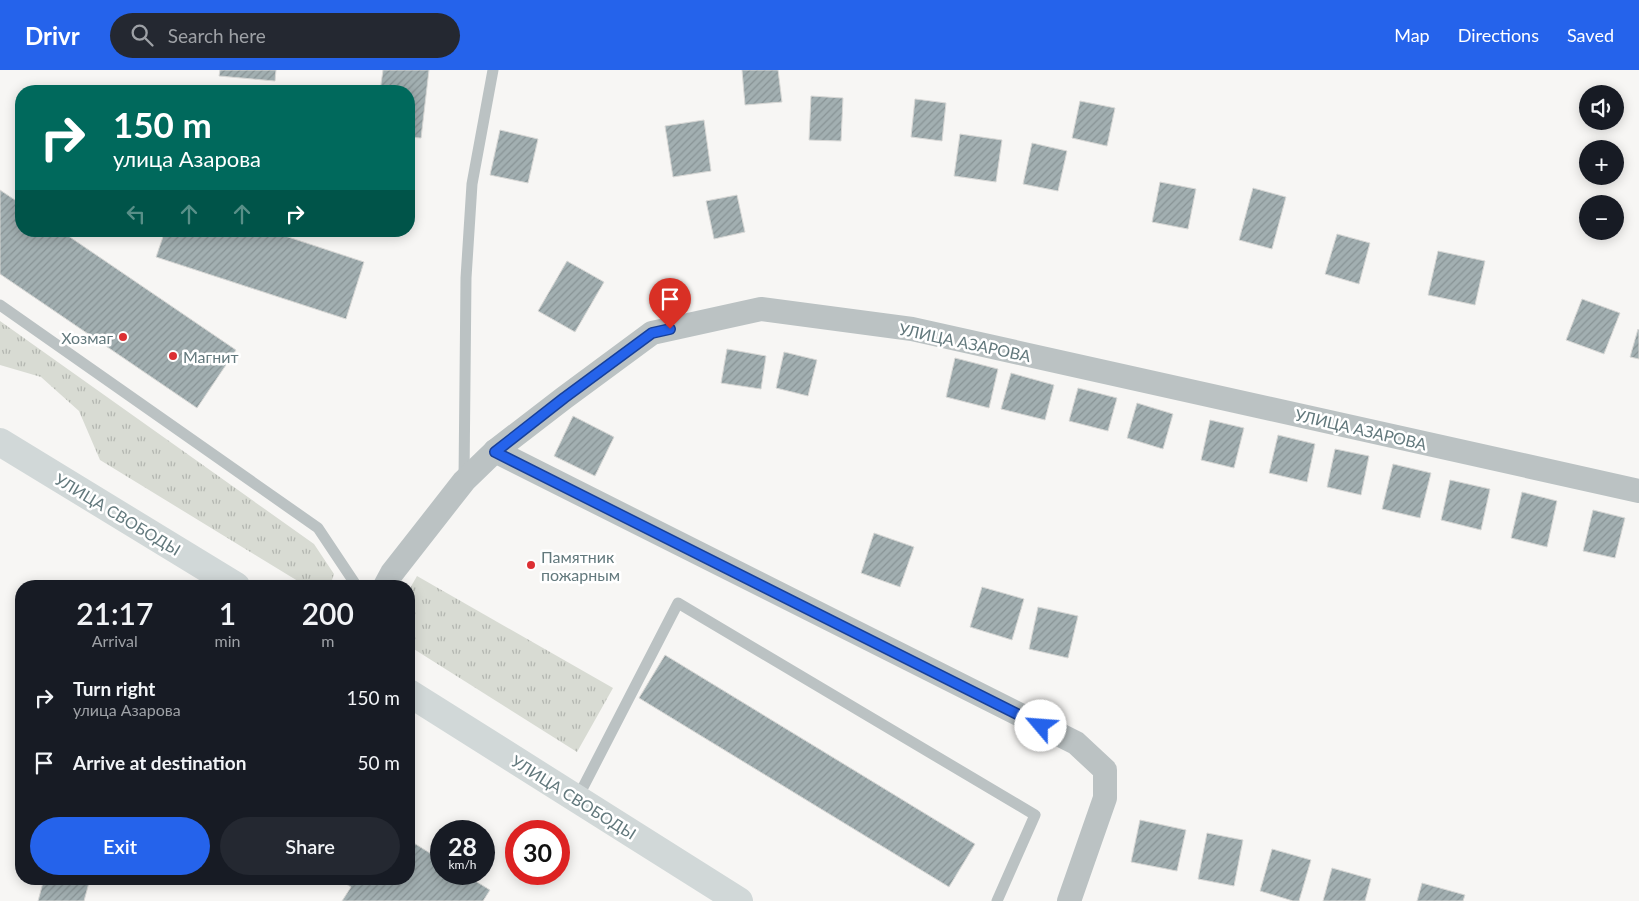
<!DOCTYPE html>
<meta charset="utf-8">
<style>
body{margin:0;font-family:Lato,sans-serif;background:#242831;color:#f1f3f6;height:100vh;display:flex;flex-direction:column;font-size:19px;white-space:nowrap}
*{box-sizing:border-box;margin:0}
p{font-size:16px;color:#9ea1a6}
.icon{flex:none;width:28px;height:28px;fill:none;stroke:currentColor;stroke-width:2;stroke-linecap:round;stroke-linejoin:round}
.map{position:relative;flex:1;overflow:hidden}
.side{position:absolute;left:15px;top:510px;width:400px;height:305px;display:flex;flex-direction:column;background:#171b24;border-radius:20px;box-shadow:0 2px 12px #0003}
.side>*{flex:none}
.hud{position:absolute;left:15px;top:15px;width:400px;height:152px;border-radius:20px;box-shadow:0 2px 12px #0003;background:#00695c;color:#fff;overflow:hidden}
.controls{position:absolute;left:1579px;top:15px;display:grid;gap:10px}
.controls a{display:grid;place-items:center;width:45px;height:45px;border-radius:50%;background:#171b24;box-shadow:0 2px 12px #0003;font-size:25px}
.speed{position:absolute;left:430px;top:750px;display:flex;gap:10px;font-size:25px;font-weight:700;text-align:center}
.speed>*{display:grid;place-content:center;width:65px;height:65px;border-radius:50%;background:#171b24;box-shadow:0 2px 12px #0003;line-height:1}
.speed small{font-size:12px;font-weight:400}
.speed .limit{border:8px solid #d22;background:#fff;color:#111}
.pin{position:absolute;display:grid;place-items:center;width:42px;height:42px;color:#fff;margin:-51px -21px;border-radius:50% 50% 50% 0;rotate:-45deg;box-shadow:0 0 5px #0007}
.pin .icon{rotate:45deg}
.me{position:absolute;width:55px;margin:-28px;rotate:297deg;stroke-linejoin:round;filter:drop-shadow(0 0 4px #0008)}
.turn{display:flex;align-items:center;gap:18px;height:105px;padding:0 15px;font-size:22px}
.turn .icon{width:65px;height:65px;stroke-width:2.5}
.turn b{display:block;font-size:35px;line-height:42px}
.lanes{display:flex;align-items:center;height:48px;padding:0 15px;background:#0003;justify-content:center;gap:25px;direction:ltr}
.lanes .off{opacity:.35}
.eta{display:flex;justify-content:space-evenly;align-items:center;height:85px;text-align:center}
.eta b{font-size:30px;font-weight:600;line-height:35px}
.primary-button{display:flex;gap:10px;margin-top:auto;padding:10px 15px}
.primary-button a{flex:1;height:58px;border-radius:30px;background:#2563eb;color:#fff;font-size:20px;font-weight:600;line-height:58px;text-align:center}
.primary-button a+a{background:#242831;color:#f1f3f6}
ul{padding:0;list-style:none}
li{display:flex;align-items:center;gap:15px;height:65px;padding:0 15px}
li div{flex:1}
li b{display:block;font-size:19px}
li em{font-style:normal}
header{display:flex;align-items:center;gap:30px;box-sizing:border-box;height:70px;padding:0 25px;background:#2563eb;color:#fff}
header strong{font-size:24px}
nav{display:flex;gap:28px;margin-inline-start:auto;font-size:18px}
.search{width:350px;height:45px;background:#242831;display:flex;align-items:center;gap:12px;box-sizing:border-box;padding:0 18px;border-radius:28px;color:#9ea1a6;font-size:19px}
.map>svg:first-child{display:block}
.grass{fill:url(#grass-tufts)}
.building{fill:url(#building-hatch);stroke:#d8d8d6}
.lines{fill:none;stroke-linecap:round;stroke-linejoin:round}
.lane{stroke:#bbc2c3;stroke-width:11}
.street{stroke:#bbc2c3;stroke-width:24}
.secondary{stroke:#d1d8d8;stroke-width:28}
.route-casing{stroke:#184099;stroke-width:12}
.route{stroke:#2563eb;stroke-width:9}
.poi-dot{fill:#dc2f33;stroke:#fff;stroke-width:2}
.labels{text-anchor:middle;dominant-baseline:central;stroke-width:5;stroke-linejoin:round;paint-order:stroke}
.poi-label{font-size:16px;fill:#63797d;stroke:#fff;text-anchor:start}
.street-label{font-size:16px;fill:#63797d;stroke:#fff}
</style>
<header>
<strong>Drivr</strong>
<div class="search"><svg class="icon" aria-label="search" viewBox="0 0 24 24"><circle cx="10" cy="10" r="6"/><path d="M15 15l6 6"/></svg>Search here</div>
<nav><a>Map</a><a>Directions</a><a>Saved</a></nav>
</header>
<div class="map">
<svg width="1639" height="831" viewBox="0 0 1639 831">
<defs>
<pattern id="grass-tufts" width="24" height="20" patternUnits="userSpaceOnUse" patternTransform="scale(1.25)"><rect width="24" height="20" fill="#d8dbd3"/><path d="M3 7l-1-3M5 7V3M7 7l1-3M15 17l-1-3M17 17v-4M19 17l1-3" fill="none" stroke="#b3b6b0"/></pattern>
<pattern id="building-hatch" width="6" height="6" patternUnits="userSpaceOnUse" patternTransform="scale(1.25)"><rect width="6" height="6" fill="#a2afb1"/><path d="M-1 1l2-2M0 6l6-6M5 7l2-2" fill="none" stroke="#889395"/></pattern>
</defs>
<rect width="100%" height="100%" fill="#f7f6f4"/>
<g class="grass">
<path d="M0 251 314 474 334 504 330 516H306L100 390 79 341 41 307 0 295Z"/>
<path d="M417 506 613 618 577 682 409 576V520Z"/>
</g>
<g class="building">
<path d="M220 0H276L275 11 219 6Z"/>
<path d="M383 0H429L421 68 409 67V21H380Z"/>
<path d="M742 0H778L782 32 745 35Z"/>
<path d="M811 26 843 28 841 71 809 70Z"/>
<path d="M915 29 946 33 942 71 911 67Z"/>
<path d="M1080 31 1115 38 1107 76 1072 68Z"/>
<path d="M704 50 711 101 673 107 665 56Z"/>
<path d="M500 60 538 69 528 113 490 105Z"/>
<path d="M960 64 1002 70 996 112 954 106Z"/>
<path d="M1032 73 1067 81 1058 121 1023 114Z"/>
<path d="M1160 112 1196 119 1188 159 1152 152Z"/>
<path d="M1253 118 1286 127 1272 179 1239 170Z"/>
<path d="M0 120 21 134V161H61L236 280 197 338 0 204Z"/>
<path d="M737 125 745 162 714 169 706 131Z"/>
<path d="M165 161H270L364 192 346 249 156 187Z"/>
<path d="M1337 164 1370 173 1359 214 1325 204Z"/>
<path d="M1438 181 1485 191 1475 235 1428 225Z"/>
<path d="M567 191 604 212 575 262 538 241Z"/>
<path d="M1582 229 1620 243 1604 284 1566 270Z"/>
<path d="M1638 259 1639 260V289L1630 287Z"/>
<path d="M727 279 766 286 761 319 721 313Z"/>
<path d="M784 282 817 290 808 326 776 318Z"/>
<path d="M955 288 998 299 989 338 946 327Z"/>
<path d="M1011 303 1054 315 1045 350 1001 339Z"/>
<path d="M1078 318 1117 328 1108 361 1069 351Z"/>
<path d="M1137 333 1173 344 1163 379 1127 368Z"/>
<path d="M573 346 614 367 595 406 554 386Z"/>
<path d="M1210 350 1244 358 1234 398 1201 390Z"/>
<path d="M1278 365 1315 374 1307 412 1269 403Z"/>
<path d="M1335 379 1369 386 1361 425 1327 417Z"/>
<path d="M1393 394 1431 403 1420 448 1382 439Z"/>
<path d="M1450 410 1490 419 1481 460 1441 450Z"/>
<path d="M1522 422 1557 431 1547 477 1511 468Z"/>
<path d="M1593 440 1625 448 1615 488 1583 481Z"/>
<path d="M874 463 914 477 900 517 861 503Z"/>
<path d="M982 517 1024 529 1012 570 970 557Z"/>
<path d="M1038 537 1078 546 1068 588 1029 579Z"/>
<path d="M665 585 975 774 949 817 639 628Z"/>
<path d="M1140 750 1186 760 1177 801 1131 792Z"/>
<path d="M1207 763 1243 770 1234 816 1198 809Z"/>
<path d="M409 770 441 790V804H464L490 820 483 831H342L351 817 338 809H409Z"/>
<path d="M1272 779 1311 790 1299 831H1293L1260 821Z"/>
<path d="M1332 798 1371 809 1365 831H1323Z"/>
<path d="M44 809H90L84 831H38Z"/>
<path d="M1422 813 1465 825 1463 831H1417Z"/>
</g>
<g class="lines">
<g class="lane">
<path d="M0 235 318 458 354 512 355 516"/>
<path d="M464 409 466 208 472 114 493 0"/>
<path d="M577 729 678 533 1035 745 997 831"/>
</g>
<g class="street">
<path d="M495 381 1076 673 1105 700V728L1069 831"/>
<path d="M385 516 392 503 464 411 495 381 564 328 652 263 761 239 912 259 1639 421"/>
</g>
<g class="secondary">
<path d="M0 372 236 516"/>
<path d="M409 623 739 831"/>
</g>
</g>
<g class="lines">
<defs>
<path id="route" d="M670 259 652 263 564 328 495 382 1041 656"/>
</defs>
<use href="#route" class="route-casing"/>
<use href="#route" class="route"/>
</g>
<g class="poi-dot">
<circle cx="123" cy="267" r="5"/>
<circle cx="173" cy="286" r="5"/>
<circle cx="531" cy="495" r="5"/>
</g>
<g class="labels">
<g class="poi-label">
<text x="113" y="267" text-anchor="end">Хозмаг</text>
<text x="183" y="286">Магнит</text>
<text x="541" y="486">Памятник<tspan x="541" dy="18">пожарным</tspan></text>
</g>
<g class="street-label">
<text transform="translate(965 272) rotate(12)">УЛИЦА АЗАРОВА</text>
<text transform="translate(1361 359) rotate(13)">УЛИЦА АЗАРОВА</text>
<text transform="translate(118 444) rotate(31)">УЛИЦА СВОБОДЫ</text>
<text transform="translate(574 727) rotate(32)">УЛИЦА СВОБОДЫ</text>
</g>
</g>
</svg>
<div class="controls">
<a><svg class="icon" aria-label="sound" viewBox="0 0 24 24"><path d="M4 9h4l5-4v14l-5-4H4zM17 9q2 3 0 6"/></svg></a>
<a>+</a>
<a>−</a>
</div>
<div class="speed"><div>28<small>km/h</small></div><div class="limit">30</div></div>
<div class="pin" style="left:670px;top:259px;background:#d93025"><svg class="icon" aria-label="arrive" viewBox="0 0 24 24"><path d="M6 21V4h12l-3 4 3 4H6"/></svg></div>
<svg class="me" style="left:1041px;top:656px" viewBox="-20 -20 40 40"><circle r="19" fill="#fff"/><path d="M0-13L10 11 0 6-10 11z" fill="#2563eb"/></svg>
<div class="hud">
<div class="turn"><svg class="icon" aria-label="right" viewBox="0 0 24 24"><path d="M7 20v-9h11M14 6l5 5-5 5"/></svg><div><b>150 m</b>улица Азарова</div></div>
<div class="lanes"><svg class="icon off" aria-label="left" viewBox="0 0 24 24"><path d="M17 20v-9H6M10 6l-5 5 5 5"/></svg><svg class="icon off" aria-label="ahead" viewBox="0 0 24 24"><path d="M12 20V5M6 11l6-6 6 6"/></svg><svg class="icon off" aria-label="ahead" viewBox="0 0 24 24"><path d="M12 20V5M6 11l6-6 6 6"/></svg><svg class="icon" aria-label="right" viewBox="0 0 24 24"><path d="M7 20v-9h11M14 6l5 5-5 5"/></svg></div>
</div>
<section class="side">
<div class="eta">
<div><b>21:17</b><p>Arrival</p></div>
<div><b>1</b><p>min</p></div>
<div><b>200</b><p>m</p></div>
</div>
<ul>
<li><svg class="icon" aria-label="right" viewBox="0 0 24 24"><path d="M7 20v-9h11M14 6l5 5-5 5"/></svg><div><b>Turn right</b><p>улица Азарова</p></div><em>150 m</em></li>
<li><svg class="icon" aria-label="arrive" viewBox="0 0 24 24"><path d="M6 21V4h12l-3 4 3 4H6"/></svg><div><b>Arrive at destination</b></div><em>50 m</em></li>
</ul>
<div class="primary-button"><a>Exit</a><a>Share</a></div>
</section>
</div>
